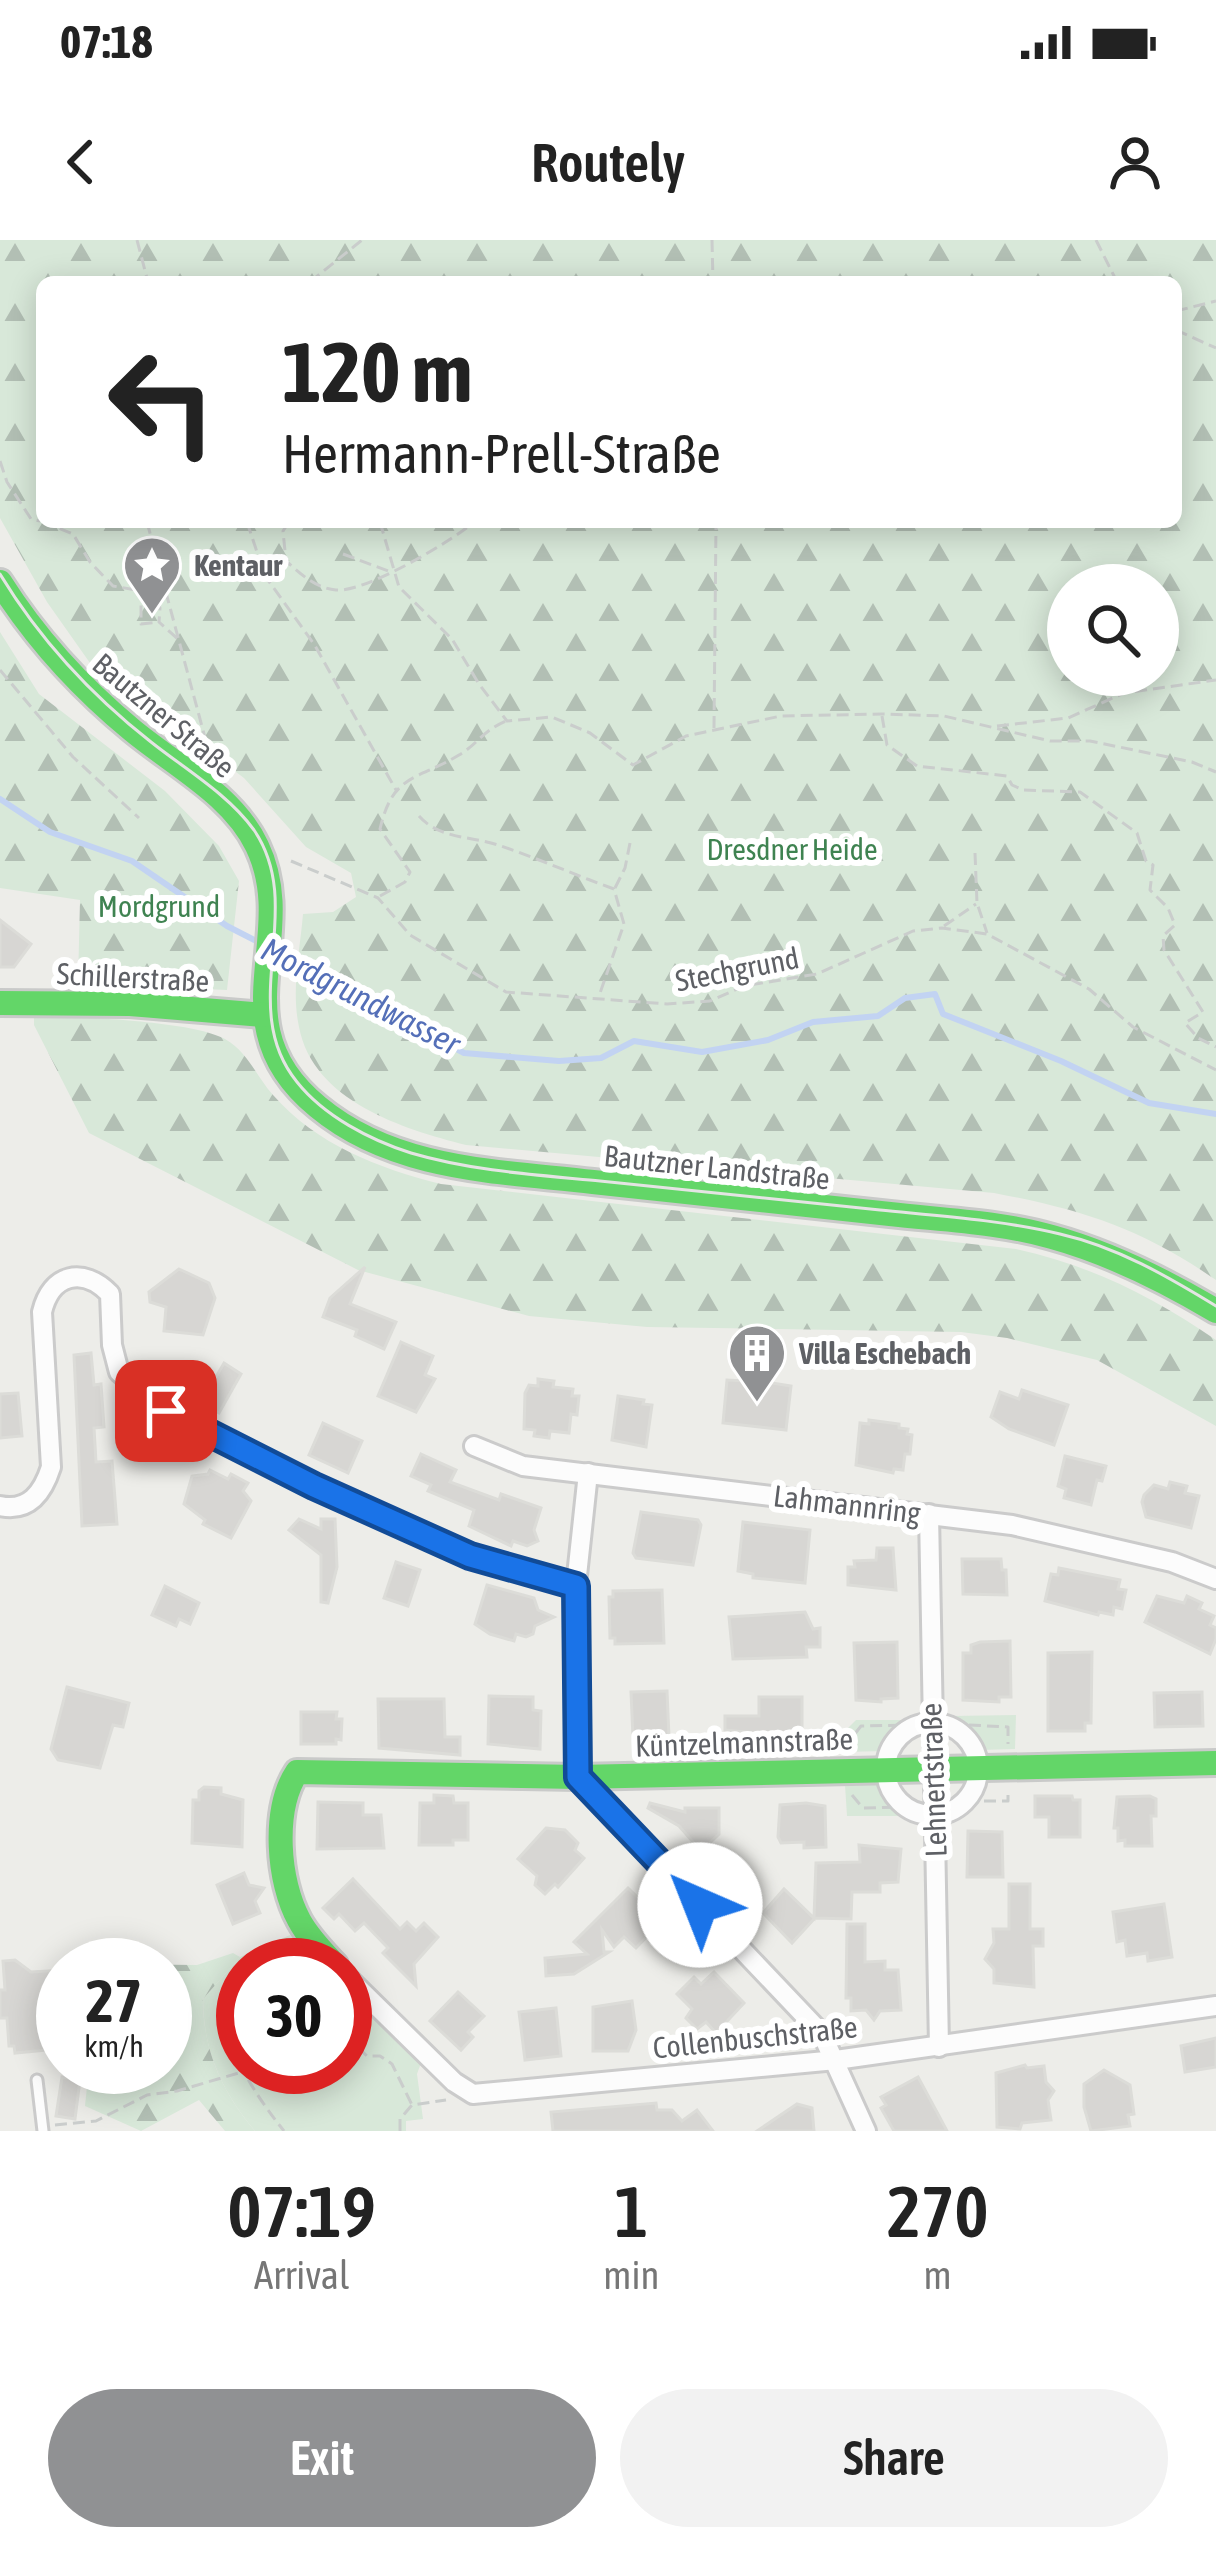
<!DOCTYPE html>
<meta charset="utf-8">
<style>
body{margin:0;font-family:"Asap Condensed",sans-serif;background:#f2f2f2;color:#222;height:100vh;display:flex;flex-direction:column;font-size:45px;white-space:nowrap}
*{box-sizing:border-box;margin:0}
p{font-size:39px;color:#767676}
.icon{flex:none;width:66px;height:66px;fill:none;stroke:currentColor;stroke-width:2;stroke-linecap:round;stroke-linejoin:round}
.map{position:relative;height:1891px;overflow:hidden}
.details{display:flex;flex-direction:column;background:#fff;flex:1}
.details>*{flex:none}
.banner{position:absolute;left:36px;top:36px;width:1146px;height:252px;border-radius:18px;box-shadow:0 6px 30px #0003;background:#fff;color:#222;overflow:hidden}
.fabs{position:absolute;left:1047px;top:324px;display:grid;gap:24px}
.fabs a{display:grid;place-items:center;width:132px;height:132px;border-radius:50%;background:#fff;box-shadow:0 6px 30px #0003;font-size:60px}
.speed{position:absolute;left:36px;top:1698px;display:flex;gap:24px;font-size:60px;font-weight:700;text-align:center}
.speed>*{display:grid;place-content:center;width:156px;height:156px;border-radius:50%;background:#fff;box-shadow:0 6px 30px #0003;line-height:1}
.speed small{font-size:30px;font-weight:400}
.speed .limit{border:18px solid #d22;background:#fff;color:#111}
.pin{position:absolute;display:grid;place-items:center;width:102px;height:102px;color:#fff;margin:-51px;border-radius:24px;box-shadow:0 6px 18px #0006}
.me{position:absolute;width:132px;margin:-66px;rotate:316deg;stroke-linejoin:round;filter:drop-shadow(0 0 9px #0008)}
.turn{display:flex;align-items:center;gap:42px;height:252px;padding:0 48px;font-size:54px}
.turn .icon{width:156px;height:156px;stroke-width:2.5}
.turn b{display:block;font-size:84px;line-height:102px}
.eta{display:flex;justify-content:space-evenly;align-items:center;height:204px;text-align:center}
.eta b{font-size:72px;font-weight:600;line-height:84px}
.button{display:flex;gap:24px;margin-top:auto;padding:24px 48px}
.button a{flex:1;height:138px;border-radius:72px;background:#909193;color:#fff;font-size:48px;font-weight:600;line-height:138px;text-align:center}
.button a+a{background:#f2f2f2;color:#222}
.status{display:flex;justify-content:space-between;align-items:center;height:84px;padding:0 60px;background:#fff;direction:ltr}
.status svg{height:33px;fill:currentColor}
header{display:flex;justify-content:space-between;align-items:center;height:156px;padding:0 48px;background:#fff;font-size:54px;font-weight:600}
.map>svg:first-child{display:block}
.green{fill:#d8e8d9}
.forest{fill:url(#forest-firs);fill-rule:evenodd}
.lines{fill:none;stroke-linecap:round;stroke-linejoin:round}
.stream{stroke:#c2d3f2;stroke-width:6}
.building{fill:#d7d6d3;stroke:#dcdcd8;stroke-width:3}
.lane-casing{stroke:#cbcbcb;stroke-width:15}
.street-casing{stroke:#cbcbcb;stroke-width:24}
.fast-casing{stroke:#c9cac9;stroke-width:30}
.path{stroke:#cacdcc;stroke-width:3;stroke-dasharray:12 6;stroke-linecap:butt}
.lane{stroke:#fcfcfc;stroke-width:9}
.street{stroke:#fcfcfc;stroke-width:18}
.fast{stroke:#63d668;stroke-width:24}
.tram{stroke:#e4e4e3;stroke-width:3}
.route-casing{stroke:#114b97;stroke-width:30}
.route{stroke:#1a73e8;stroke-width:21}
.labels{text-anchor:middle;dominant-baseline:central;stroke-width:12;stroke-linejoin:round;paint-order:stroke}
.poi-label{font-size:30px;font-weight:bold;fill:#5e6065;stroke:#fff;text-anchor:start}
.street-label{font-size:30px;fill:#5e6065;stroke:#fff}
.park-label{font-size:30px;fill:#3f8351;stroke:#fff}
.water-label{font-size:33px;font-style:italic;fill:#546fb8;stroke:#fff}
</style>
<div class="status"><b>07:18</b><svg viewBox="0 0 49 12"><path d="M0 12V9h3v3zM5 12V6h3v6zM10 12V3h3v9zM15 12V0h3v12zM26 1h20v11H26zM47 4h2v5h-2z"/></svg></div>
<header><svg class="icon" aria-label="back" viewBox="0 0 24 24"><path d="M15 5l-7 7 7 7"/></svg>Routely<svg class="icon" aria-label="person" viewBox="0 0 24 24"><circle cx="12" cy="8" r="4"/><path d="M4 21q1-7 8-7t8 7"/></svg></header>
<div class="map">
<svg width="1216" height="1891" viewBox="0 0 1216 1891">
<defs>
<pattern id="forest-firs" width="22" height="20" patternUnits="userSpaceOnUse" patternTransform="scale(3)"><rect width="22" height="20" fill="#d8e8d9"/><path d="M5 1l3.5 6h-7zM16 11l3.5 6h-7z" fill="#b2bfb4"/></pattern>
</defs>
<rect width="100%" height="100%" fill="#edede9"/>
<g class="green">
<path d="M1016 1475 1015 1509 979 1510 951 1476Z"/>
<path d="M856 1480H913L892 1499 886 1511 842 1512 841 1495Z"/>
<path d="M883 1543 887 1554 912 1576H847L845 1545Z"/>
<path d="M290 1695 319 1725H243V1827H345V1751L421 1823 417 1834 423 1879 406 1881V1891H255C222 1852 203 1810 203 1759L240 1717Z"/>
</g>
<g class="forest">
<path d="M0 0H1216V1040C1140 988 1083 970 994 953L466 905C403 889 313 861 299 787 291 750 300 710 303 674L333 672 356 657 351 633 306 607 244 538 90 423 47 362 0 278ZM1176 42V282H42V42ZM1158 345V435H1068V345Z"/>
<path d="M0 392 39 454 165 551 219 606 239 641 227 750 78 743 80 660 0 648Z"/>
<path d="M34 774C78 778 190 780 225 799 248 812 256 836 273 855 317 905 378 928 441 944L1016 1009C1092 1026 1152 1056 1216 1100V1186L1097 1120 1007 1098 961 1092 647 1087 529 1076 358 1030 89 893 34 785Z"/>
<path d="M233 1713 240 1717 203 1759C203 1810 222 1852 255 1891H225L199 1860 141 1891 85 1866 89 1827H165V1725L101 1724 197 1725Z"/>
</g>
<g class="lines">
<g class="stream">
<path d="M0 559 50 592 132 621 227 686 258 702"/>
<path d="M275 711 464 813 559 821 601 818 634 801 702 812 768 800 813 782 878 776 905 758 935 754 943 774 1061 821 1149 863 1216 874"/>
</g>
</g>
<g class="building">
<path d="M0 680 31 704 14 727H0Z"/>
<path d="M365 1027 350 1064 396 1082 384 1109 355 1096 357 1090 323 1077 330 1058Z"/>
<path d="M179 1029 209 1043 215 1058 203 1095 164 1091 166 1067 150 1062 149 1052Z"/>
<path d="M401 1102 433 1116 425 1135 435 1139 416 1172 378 1156Z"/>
<path d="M91 1113 94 1145 101 1144 104 1187 94 1188 96 1222 112 1221 117 1284 82 1286 74 1115Z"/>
<path d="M224 1123 241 1134 219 1173 201 1163Z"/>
<path d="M749 1129 773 1132 772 1143 791 1146 786 1190 723 1183 727 1140 748 1141Z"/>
<path d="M538 1139 554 1141 553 1147 573 1149 572 1156H579L577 1175 571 1174 569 1193 550 1191 549 1198 534 1196 535 1190 524 1189 525 1153 529 1145 538 1146Z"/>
<path d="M1022 1150 1068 1165 1054 1205 1009 1189 991 1177 1000 1152 1019 1159Z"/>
<path d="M18 1153 22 1196 0 1198V1154Z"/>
<path d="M618 1156 644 1160 643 1164 652 1165 646 1207 612 1200Z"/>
<path d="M869 1180 899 1184V1188L908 1189 907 1194 912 1195 910 1214H905L903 1230 894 1229 893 1233 856 1225 860 1183 869 1184Z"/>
<path d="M323 1183 362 1201 348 1233 309 1215Z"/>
<path d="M421 1214 456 1230 450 1242 499 1260 501 1254 541 1268 534 1290 538 1301 527 1306 513 1301 511 1306 469 1286 474 1270 428 1251 431 1245 411 1236Z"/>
<path d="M1065 1216 1106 1226 1102 1241 1097 1240 1091 1265 1064 1258 1066 1249 1058 1246Z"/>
<path d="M210 1230 228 1239 231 1234 248 1243 243 1251 251 1261 231 1298 203 1284 205 1280 184 1264 192 1236 208 1234Z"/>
<path d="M1170 1242 1187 1246 1185 1253 1199 1256 1191 1288 1146 1277 1142 1262 1144 1255 1154 1245 1168 1249Z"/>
<path d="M641 1272 698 1280 701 1285 693 1325 636 1318 633 1313Z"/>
<path d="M299 1279 321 1289V1279H335L337 1327 328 1363 321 1362V1315L289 1290Z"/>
<path d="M743 1282 810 1290 805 1343 753 1338V1334L738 1331Z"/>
<path d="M877 1308H893L896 1350 848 1345V1327H855L854 1321 876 1320Z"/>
<path d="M962 1319H1001L1002 1330H1006L1007 1355 963 1354Z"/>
<path d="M396 1322 420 1330 408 1366 384 1358Z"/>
<path d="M1059 1328 1120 1340 1118 1349 1126 1350 1122 1369 1114 1367 1113 1375 1099 1372 1098 1375 1045 1361 1051 1334 1058 1335Z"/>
<path d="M487 1345 534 1358 538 1370 554 1377 535 1386 533 1394 526 1397 516 1394 514 1401 490 1394 475 1384Z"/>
<path d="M165 1346 199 1363 190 1384 179 1379 176 1386 152 1375Z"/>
<path d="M662 1350 664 1403 615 1404V1398H610L609 1357H613V1351Z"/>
<path d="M1157 1356 1184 1363 1187 1356 1202 1363 1199 1369 1214 1376 1210 1385 1216 1388V1399L1210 1414 1145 1382Z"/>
<path d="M805 1372 813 1389 820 1388V1407H806L807 1417 733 1419 729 1377Z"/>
<path d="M1010 1401 1011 1457H999V1462L963 1460V1413H971V1405L980 1402Z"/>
<path d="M897 1402 898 1458 881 1459V1462L856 1460 854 1403Z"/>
<path d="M1092 1412 1091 1483H1085V1491H1048V1413Z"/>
<path d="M67 1447 129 1463 123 1487 113 1485 100 1528 58 1520 51 1509Z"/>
<path d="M667 1451 669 1497 633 1498 631 1452Z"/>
<path d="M1202 1452 1203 1486 1155 1487 1154 1453Z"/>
<path d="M489 1456 533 1457V1470L541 1471 540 1509 488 1504Z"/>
<path d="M759 1457H802V1490H793V1495H777L725 1490V1476H759Z"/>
<path d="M378 1459H444L445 1497H460V1515L379 1508Z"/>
<path d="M301 1472H337L336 1479H342L341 1500 336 1499V1504H301Z"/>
<path d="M204 1547 221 1548V1554L243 1560 242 1607 192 1603 193 1560H199V1551Z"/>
<path d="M434 1555 453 1556 454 1563H468V1600H453V1605H419L420 1563H434Z"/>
<path d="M1035 1556H1072L1073 1560H1080V1597H1049V1577H1035Z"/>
<path d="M1150 1556 1156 1559V1576H1151L1152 1606H1125V1600L1118 1601V1588H1114L1117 1557Z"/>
<path d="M318 1562 363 1563V1575H381L384 1608 317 1609Z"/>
<path d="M650 1563 685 1572V1568H719V1594L701 1611 679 1586 648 1568Z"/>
<path d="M806 1563 825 1566 826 1607 804 1608V1602L781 1603 778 1597 780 1565Z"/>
<path d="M546 1588 565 1590 578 1603 575 1610 584 1618 558 1647 555 1644 545 1654 535 1645 537 1636 518 1619Z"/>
<path d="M968 1591 1002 1592 1003 1637H967Z"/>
<path d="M859 1605 901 1609 898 1642 880 1643V1652H852L851 1679 815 1678 792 1703 763 1673 784 1649 814 1678 816 1623 860 1622Z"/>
<path d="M244 1633 249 1645 264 1648 255 1661 260 1673 233 1684 217 1645Z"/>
<path d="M353 1639 400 1689 407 1682 416 1691 424 1683 438 1697 414 1724 416 1746 383 1713 388 1708 364 1683 355 1691 339 1674 334 1679 323 1668Z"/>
<path d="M1009 1644H1030V1689H1043V1706H1033L1034 1747 994 1743V1729L985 1719 994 1703 993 1689H1009Z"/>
<path d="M628 1648 662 1681 636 1708 624 1697 614 1707 602 1690 604 1712H609L574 1734 546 1736 545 1718 587 1714 574 1702Z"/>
<path d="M1164 1664 1172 1717 1148 1721 1147 1713 1127 1716 1125 1700 1117 1702 1113 1672Z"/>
<path d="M847 1684H865V1722L885 1721V1730H898L901 1770 880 1771 874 1780 866 1770 851 1771V1758H846Z"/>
<path d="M15 1720 31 1732 63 1730V1752L53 1753 58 1809 15 1813 14 1806H9L7 1778H0V1750H5L3 1721Z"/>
<path d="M714 1732 744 1763 716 1793 706 1782 697 1789 686 1778 692 1769 677 1754 694 1737 701 1744Z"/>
<path d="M458 1752 484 1776 468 1792 473 1797 461 1810 430 1781Z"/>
<path d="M632 1761 636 1790 628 1811H593V1767Z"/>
<path d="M556 1768 561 1816 525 1820 519 1772Z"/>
<path d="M1216 1798V1827L1185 1832 1181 1806Z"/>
<path d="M1025 1825 1027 1828 1044 1826 1046 1842 1054 1851 1048 1860 1051 1880 1022 1883 1020 1889 997 1887 996 1833Z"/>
<path d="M1104 1830 1130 1845 1134 1874 1128 1875 1130 1886 1091 1891 1084 1867V1844Z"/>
<path d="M62 1837 80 1840 75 1879 56 1876Z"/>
<path d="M918 1837 939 1876 947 1891H894L881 1868 886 1865 881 1857Z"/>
<path d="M656 1863 657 1870H672L682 1881 697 1870 713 1891H553L551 1872Z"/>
<path d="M797 1864 812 1868 814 1891H757Z"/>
</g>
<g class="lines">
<defs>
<path id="lane" d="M37 1840 43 1891"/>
<g id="street">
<path d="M474 1206 523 1226 1012 1285 1172 1322 1216 1339"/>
<path d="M588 1233 576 1345 578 1537 822 1794 866 1891"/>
<path d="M0 1266C29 1272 43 1252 51 1227L42 1072C51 1034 83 1026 110 1054L112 1105 119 1132 166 1171 315 1246 470 1316 576 1345"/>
<path d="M929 1274 939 1807"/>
<circle cx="932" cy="1529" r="46"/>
<path d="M345 1735 454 1842 473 1854 836 1820 1216 1766"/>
</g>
<g id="fast">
<path d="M0 342C36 399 80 447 132 490 174 525 233 555 257 606 301 697 216 784 318 867 395 931 499 931 593 942 692 953 791 964 890 974 944 980 1000 982 1052 997 1110 1013 1164 1040 1216 1071"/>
<path d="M0 763 130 764 264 775"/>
<path d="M335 1725C322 1711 308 1697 299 1680 278 1642 272 1570 297 1532L578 1537 1216 1523"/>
</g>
</defs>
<use href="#lane" class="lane-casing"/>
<use href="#street" class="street-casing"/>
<use href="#fast" class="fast-casing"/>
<g class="path">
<path d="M137 0 148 42"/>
<path d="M712 0 713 42"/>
<path d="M1096 0 1117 42"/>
<path d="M310 42 362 0"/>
<path d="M1176 71 1216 61"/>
<path d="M1176 90 1216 108"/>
<path d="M0 221 7 242 31 279 40 281"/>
<path d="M43 282 73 294 90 322 113 346 154 353"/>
<path d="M147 282 207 505 206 518"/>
<path d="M251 282 249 288 265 336 314 404 396 550"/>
<path d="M289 282 283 291 286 321C301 334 315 348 336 350 365 353 452 301 474 282"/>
<path d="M380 282 399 347 452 399 479 444 507 481 552 477 590 493 633 525 686 496 781 476 882 474 944 476 1050 501H1090L1192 522 1216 532"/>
<path d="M343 314 391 332"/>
<path d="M161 344 154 353 160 368 159 382 179 400"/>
<path d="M153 354 141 362V384L159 382"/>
<path d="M0 430 73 517 139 578"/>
<path d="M882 476 887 505 917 526 1007 536 1012 545 1023 550 1080 552 1137 593 1146 621 1153 625 1150 650 1168 668 1175 685 1163 696 1164 710 1203 772 1185 783 1198 798 1216 807"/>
<path d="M997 486 1068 478 1124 453 1216 440"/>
<path d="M714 488 716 282"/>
<path d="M419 576C439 599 471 596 498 605 537 618 575 635 614 649L624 684 599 756"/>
<path d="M975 613 977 663 987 693"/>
<path d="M291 621 378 658 410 695 506 752 667 764 710 761 744 746 817 734 913 691 942 688 987 694 1089 749 1133 787 1216 830"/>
<path d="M615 648 625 628 630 603"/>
<path d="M380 656 405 642 410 632 380 589C393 533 416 541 459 515 478 504 481 492 506 481"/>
<path d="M944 686 976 664"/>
<path d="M951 1484 1008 1487V1504"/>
<path d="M851 1509 850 1500 861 1486 915 1485"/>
<path d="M852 1555 863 1568 905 1567"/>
<path d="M966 1561H1008V1550"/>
<path d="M243 1740C200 1780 257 1857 284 1891"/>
<path d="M345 1795 367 1816H380L392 1824 412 1865"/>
<path d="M55 1885 96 1881 147 1855 177 1851 242 1832"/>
<path d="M400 1891V1879L412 1865 446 1860"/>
</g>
<use href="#lane" class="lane"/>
<use href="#street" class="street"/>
<use href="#fast" class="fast"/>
<path class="tram" d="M0 334C40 400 90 454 151 502 185 529 228 554 254 590 308 669 235 766 297 842 324 876 370 900 411 913 472 931 537 935 600 941 693 951 787 960 880 970 940 976 1001 980 1060 994 1117 1007 1167 1036 1216 1066"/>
</g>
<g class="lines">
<defs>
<path id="route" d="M166 1171 314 1246 470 1316 576 1346 578 1537 700 1665"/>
</defs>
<use href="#route" class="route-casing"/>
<use href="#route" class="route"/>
</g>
<defs>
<symbol id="sight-pin" viewBox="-11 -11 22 30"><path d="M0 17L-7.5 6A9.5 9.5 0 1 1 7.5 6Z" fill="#909193" stroke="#fff"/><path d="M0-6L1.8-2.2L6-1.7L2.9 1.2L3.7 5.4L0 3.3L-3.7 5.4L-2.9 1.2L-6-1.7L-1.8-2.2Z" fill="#fff"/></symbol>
<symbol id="building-pin" viewBox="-11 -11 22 30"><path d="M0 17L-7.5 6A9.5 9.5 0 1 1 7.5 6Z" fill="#909193" stroke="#fff"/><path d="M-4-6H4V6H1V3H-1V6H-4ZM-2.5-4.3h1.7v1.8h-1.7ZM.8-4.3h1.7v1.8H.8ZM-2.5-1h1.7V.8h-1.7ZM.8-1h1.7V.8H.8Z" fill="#fff"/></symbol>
</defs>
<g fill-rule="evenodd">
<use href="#sight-pin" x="119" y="292" width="66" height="90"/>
<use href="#building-pin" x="724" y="1080" width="66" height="90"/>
</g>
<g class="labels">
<g class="poi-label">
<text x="194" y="325">Kentaur</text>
<text x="799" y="1113">Villa Eschebach</text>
</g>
<g class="street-label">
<text transform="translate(164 475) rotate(40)">Bautzner Straße</text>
<text transform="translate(737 729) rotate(-11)">Stechgrund</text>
<text transform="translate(133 737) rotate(3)">Schillerstraße</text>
<text transform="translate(717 927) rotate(6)">Bautzner Landstraße</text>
<text transform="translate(847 1264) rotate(7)">Lahmannring</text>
<text transform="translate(744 1502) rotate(-2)">Küntzelmannstraße</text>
<text transform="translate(933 1540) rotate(-92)">Lehnertstraße</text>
<text transform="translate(755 1797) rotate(-6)">Collenbuschstraße</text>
</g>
<g class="park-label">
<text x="792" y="609">Dresdner Heide</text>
<text x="159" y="666">Mordgrund</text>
</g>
<g class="water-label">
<text transform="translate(361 756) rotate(27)">Mordgrundwasser</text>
</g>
</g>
</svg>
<div class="fabs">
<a><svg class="icon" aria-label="search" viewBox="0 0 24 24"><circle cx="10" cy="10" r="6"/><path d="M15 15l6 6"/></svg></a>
</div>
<div class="speed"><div>27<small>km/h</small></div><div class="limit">30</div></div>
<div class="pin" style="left:166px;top:1171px;background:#d93025"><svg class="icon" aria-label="arrive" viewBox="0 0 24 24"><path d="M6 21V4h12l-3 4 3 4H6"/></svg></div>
<svg class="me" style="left:700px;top:1665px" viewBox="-20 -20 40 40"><circle r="19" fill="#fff"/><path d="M0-13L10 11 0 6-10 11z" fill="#1a73e8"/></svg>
<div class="banner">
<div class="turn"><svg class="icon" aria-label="left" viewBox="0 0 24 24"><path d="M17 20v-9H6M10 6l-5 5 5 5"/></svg><div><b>120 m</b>Hermann-Prell-Straße</div></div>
</div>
</div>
<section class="details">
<div class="eta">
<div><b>07:19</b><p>Arrival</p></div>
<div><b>1</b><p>min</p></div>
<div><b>270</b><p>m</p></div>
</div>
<div class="button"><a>Exit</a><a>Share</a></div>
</section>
